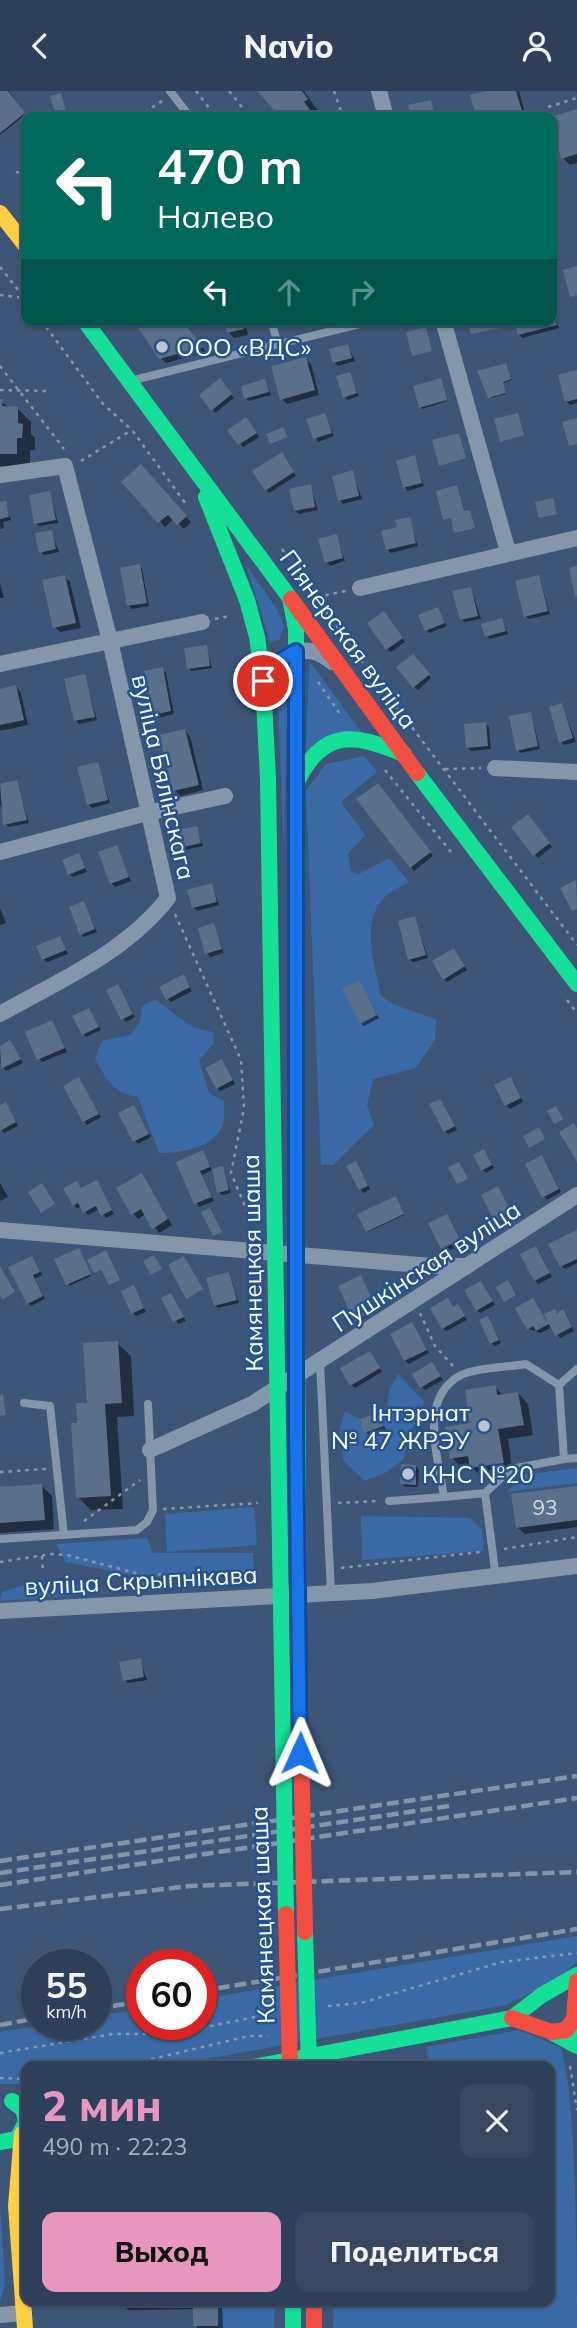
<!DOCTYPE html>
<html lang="ru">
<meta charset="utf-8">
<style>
body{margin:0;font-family:Mulish,sans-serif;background:#36475f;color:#f1f3f6;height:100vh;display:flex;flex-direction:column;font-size:26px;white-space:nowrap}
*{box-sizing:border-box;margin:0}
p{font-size:23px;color:#a7afba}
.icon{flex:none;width:38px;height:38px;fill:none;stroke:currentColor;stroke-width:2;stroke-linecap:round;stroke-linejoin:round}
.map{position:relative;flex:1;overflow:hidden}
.side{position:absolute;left:21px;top:1970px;width:534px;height:245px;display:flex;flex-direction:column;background:#2e4059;border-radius:14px;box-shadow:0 2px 5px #0004,0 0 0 2px #49596f}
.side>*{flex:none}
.guide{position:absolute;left:21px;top:21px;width:536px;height:214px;border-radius:14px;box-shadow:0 2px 5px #0004,0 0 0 2px #49596f;background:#00695c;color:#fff;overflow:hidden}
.speed{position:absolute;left:21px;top:1858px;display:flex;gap:14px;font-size:35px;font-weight:700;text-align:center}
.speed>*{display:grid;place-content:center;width:91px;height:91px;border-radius:50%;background:#2e4059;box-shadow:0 2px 5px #0004,0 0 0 2px #49596f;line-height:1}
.speed small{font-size:18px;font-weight:400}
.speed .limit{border:10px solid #d22;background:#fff;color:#111}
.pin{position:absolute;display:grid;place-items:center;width:60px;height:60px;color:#fff;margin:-30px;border:4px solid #fff;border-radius:50%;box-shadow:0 2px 7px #0007}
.me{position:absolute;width:77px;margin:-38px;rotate:1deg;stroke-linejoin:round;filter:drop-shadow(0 0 5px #0008)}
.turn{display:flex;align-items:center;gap:24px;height:147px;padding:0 21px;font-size:32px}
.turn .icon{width:91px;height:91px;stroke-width:2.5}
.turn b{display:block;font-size:49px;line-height:60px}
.lanes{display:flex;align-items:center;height:66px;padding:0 21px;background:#0003;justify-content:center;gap:35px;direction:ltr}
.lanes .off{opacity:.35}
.round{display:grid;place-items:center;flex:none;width:74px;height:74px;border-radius:14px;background:#36475f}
.head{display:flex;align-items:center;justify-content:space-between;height:119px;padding:0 21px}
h1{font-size:42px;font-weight:800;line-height:52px;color:#e797bd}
.cta{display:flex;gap:14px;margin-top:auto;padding:14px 21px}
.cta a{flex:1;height:80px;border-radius:14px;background:#e797bd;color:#111;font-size:28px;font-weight:800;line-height:80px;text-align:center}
.cta a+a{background:#36475f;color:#f1f3f6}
header{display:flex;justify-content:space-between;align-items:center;height:91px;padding:0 21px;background:#2e4059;font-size:32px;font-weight:800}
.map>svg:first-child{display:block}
.green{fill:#3a6aa5}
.shadow{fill:#0007}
.building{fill:#5a6f89}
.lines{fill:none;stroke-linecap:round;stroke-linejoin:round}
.path{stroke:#8496aa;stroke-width:2.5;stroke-dasharray:3.5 5;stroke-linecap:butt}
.lane{stroke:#8496aa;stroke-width:8}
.street{stroke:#8496aa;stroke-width:16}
.fast{stroke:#16e098;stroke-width:16}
.slow{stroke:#ffcf43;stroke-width:16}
.jam{stroke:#f24e42;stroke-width:16}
.rail{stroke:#8495a9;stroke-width:4.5;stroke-dasharray:12 5;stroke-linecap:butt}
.fast-bridge{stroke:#16e098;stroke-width:16}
.jam-bridge{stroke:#f24e42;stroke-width:16}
.route-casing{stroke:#114b97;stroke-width:18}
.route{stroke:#1a73e8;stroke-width:12}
.poi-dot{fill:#bbc4cf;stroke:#25538f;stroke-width:2.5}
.labels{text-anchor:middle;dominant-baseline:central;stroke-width:5;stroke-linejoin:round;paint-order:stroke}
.number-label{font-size:21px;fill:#d6dbe2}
.poi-label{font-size:24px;fill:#fff;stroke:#25538f;text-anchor:start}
.street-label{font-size:24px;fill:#fff;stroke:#25538f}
</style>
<header><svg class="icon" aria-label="back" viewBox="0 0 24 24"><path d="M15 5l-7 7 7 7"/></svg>Navio<svg class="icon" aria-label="person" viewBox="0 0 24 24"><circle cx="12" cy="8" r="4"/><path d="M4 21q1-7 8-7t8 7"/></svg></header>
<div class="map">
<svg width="577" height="2237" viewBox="0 0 577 2237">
<rect width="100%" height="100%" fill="#3d5677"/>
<g class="green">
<path d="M246 474 278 520 284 536 279 549 270 551Z"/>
<path d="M310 571 362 642 306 661 309 578Z"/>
<path d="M288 579 284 756 277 591 281 582Z"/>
<path d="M364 665 377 681 341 711 365 744 348 763 351 780 359 783 389 767 409 791C402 795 392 799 386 805 359 828 375 876 381 905 398 918 417 920 436 929L435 949 416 977 373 988 367 1014 374 1034 333 1074H321L306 700 326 673Z"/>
<path d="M155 909C176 922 187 938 213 941L214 952 199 970 209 1002 224 1010C224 1017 225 1027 223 1033 216 1057 180 1062 159 1062L138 1006C114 1003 105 987 95 967L102 950 130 944 140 931 142 915Z"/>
<path d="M398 1283 424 1310 420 1326 408 1343 404 1368 387 1381 365 1390 343 1369 340 1337 345 1320 360 1328 365 1342 384 1335 389 1300Z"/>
<path d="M577 1377V1392L507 1401 523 1384Z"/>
<path d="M254 1416 257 1454 167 1461 165 1423Z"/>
<path d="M361 1425 470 1427 482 1439 484 1460 362 1469Z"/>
<path d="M147 1447 153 1462H253L254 1483 147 1487 66 1471 56 1453Z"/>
<path d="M65 1491 109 1502 0 1510 2 1501 30 1492Z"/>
<path d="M577 1845V1871L557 1888 506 1914 161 1976H26V1993H0V1941L44 1934H96V1925L142 1918V1934H201V1908Z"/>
<path d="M519 1939 560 1956C577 1999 577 2178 577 2237H333L334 2210H550V1976H429L426 1956Z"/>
<path d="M0 2110 5 2194 0 2211Z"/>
<rect x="218" y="2210" width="56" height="27"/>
</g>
<g class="shadow">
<path d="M0 0H9L25 24 0 44Z"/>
<path d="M261 0H304L321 24 318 26H279Z"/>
<path d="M492 0H519L526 26H478L472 6Z"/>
<path d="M577 20V72L570 74 563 67 551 27Z"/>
<path d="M551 215 559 237 522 247 519 243 551 229Z"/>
<path d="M182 229 206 261 166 272 161 267Z"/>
<path d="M226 229H245L248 244 234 247 229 241Z"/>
<path d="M348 255 355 270 338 275 334 271Z"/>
<path d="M305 268 311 273 319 304 287 313 282 308Z"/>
<path d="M507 275 511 289 503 292 506 303 491 307Z"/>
<path d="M577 281V312L570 314 566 310Z"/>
<path d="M349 283 359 305 348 309 344 306Z"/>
<path d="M265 290 271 304 249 310 246 307Z"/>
<path d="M441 290 447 310 422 318 415 296Z"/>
<path d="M223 293 234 307 215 322 212 318Z"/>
<path d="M0 310 10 317 18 318 31 331V343L35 347V359H30V376L0 375Z"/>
<path d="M325 324 334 345 318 351 308 329Z"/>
<path d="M249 332 259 346 243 356 230 339Z"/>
<path d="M414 366 424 395 408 400 405 396Z"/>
<path d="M285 367 296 385 269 402 266 398Z"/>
<path d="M146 381 191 431 184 438 174 428 165 436 123 391Z"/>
<path d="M352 381 362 408 343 413 340 409Z"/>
<path d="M310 395 318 419 299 423 295 420Z"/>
<path d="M50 402 58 432 39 435 36 432Z"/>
<path d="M5 412 11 429 3 431 4 437 0 438V413Z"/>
<path d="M409 428 418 455 391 462 387 458 399 437Z"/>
<path d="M51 440 59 461 44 464 41 461Z"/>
<path d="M336 445 345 470 330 475 326 471Z"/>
<path d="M139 475 142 478 149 515 132 518 129 515Z"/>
<path d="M64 486 70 491 81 537 60 541 55 536Z"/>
<path d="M539 486 550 523 529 528 525 525Z"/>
<path d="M0 492 4 507H0Z"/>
<path d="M471 497 481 528 465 531 461 528Z"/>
<path d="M438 518 447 535 430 542 426 539Z"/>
<path d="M387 526 405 551 391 561 387 558Z"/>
<path d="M502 529 508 543 490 548 487 545Z"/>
<path d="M206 556 212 577 192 580 188 577Z"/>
<path d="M416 568 431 587 418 599 414 595Z"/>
<path d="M162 578 166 582 174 623 158 627 154 623Z"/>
<path d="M84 585 97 629 79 633 75 629Z"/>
<path d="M16 596 21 602 28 634 0 640V599Z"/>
<path d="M562 614 576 651 564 654 561 651Z"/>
<path d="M531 622 540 658 521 662 518 659Z"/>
<path d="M485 633 489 636 491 658 471 660 467 656Z"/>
<path d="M185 640 190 645 203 699 180 705 175 699Z"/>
<path d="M97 673 110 712 92 717 88 713Z"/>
<path d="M16 691 29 732 8 736 0 713V695Z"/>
<path d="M381 697 433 765 414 780 359 709Z"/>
<path d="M532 729 552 756 538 767 535 763Z"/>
<path d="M196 736 203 755 180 760 177 757Z"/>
<path d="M116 756 131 790 115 796 112 792Z"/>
<path d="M79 764 87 781 73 786 70 783Z"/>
<path d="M212 794 219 814 197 820 193 816Z"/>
<path d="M84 812 97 841 84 846 81 843Z"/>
<path d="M0 817 6 832 0 834Z"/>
<path d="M415 827 428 867 413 871 409 868Z"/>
<path d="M214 834 224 862 210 866 207 862Z"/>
<path d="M59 847 68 863 47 871 43 868Z"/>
<path d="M457 862 467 879 447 891 444 888Z"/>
<path d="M187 889 192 900 171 911 168 908Z"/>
<path d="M359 891 379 927 364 935 361 932Z"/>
<path d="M118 895 135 926 126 931 123 928Z"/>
<path d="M89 919 101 939 86 946 83 943Z"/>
<path d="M52 931 67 961 42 971 39 968Z"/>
<path d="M10 951 23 972 6 980 0 972V957Z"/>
<path d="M222 970 235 993 220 1000 217 997Z"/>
<path d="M79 988 101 1026 87 1034 84 1030Z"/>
<path d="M514 992 523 1011 510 1018 506 1014Z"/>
<path d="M440 1010 457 1039 448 1043 445 1040Z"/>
<path d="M0 1016 9 1017 18 1035 4 1042 0 1037Z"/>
<path d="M134 1016 151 1046 138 1053 135 1050Z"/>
<path d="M202 1062 212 1079 202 1084 214 1110 199 1116 178 1072Z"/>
<path d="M487 1064 494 1077 486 1082 483 1079Z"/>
<path d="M545 1070 561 1101 547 1109 544 1105Z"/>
<path d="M355 1072 370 1098 364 1102 360 1098Z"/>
<path d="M223 1077 231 1102 222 1104 219 1101Z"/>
<path d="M142 1084 172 1134 159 1142 146 1123 138 1128 133 1122Z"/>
<path d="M96 1091 114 1123 106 1127 100 1118 88 1124 82 1115 77 1117 74 1114 77 1092 82 1098Z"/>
<path d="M0 1092 8 1106 0 1110Z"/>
<path d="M396 1109 404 1124 368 1141 367 1140Z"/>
<path d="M447 1125 462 1153 446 1161 442 1157Z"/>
<path d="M577 1141V1172L565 1178 561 1175Z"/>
<path d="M80 1160 91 1185 69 1195 57 1169Z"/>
<path d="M539 1160 552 1186 538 1193 535 1189Z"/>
<path d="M34 1170 42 1184 35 1188 45 1208 31 1215 28 1212Z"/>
<path d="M229 1182 239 1212 218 1217 215 1214Z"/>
<path d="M362 1187 377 1221 357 1230 356 1229Z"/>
<path d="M484 1195 495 1214 480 1222 477 1219Z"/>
<path d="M134 1196 146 1221 136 1225 133 1222Z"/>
<path d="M171 1204 186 1230 178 1233 163 1208Z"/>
<path d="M458 1215 467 1229 446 1240 443 1237Z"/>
<path d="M554 1220 566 1224 574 1240 560 1247 552 1236 541 1242 529 1238Z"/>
<path d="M488 1227 501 1252 495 1255 491 1252Z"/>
<path d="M412 1233 429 1262 409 1273 405 1269Z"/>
<path d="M117 1252 131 1265 134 1325 117 1326 123 1418 91 1419 78 1406 79 1333Z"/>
<path d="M370 1262 382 1281 355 1297 351 1294Z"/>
<path d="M435 1276 443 1289 425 1299 422 1296Z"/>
<path d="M495 1296 504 1305 518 1302 528 1313 533 1344 508 1348 513 1382 482 1386 471 1376 462 1377 452 1367Z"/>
<path d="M379 1323 386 1339 369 1344 366 1341Z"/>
<path d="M416 1375 419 1379 418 1396H405L402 1392Z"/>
<path d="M42 1395 52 1405 54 1438 0 1442V1398Z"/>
<path d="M577 1396V1436L525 1443 517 1436Z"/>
<path d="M140 1569 147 1589 128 1592 125 1589Z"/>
<path d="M122 2210H222L223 2237H197L195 2218 128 2219Z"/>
</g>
<g class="building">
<path d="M0 0H8L25 22 0 42Z"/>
<path d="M257 0H302L308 8 304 11 313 23 309 26H280Z"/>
<path d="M485 0H516L522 20 501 26H476L470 4Z"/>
<path d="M61 2 67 24 56 26 50 5Z"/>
<path d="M431 9 435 26H411L408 14Z"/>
<path d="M577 18V63L561 68 551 26Z"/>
<path d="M577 175V204L570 206 563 179Z"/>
<path d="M552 216 557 234 518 244 514 229H551Z"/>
<path d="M133 229H182L203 256 159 268Z"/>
<path d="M224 229H242L244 238 227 242Z"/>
<path d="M468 229H498L500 237 471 243Z"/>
<path d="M426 236 432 260 412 265 406 241Z"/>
<path d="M348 253 352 267 333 272 329 258Z"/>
<path d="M306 266 315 299 280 309 271 275Z"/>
<path d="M506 272 511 288 503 291 506 302 488 307 477 280Z"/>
<path d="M577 279V308L565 311 558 284Z"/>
<path d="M350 281 357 302 343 307 336 285Z"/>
<path d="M220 287 232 303 211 320 199 304Z"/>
<path d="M441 287 447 309 419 317 413 295Z"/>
<path d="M265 288 269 301 244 308 241 295Z"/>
<path d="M0 308H3L2 315 18 316V332L23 333 22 347H17V363H0Z"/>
<path d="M325 322 332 342 313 348 306 328Z"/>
<path d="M518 322 524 344 500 351 494 328Z"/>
<path d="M246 326 257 342 238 354 227 339Z"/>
<path d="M577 327V353L569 355 562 331Z"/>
<path d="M283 336 288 346 270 353 266 343Z"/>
<path d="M459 342 466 367 439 375 432 349Z"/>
<path d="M282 361 294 381 265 400 252 380Z"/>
<path d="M415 364 422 392 403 397 396 370Z"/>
<path d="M141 373 187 425 177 434 168 424 158 432 121 391Z"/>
<path d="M353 379 359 405 338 410 332 385Z"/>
<path d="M311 393 315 416 294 420 289 398Z"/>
<path d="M457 394 464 420 470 419 475 437 454 442 451 427 443 429 436 400Z"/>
<path d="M50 400 56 429 34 433 29 404Z"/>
<path d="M553 407 557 423 539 427 535 411Z"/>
<path d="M6 410 9 426 0 428V411Z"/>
<path d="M410 426 416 452 386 459 381 440 397 436 395 429Z"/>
<path d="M52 439 56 458 39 462 35 442Z"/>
<path d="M337 443 343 467 325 472 318 448Z"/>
<path d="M140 473 147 512 127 515 120 477Z"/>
<path d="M577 475V505L575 506 569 477Z"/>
<path d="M65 484 76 532 53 537 42 489Z"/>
<path d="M539 484 548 520 524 526 515 490Z"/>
<path d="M471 496 478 525 460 529 452 500Z"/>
<path d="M438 516 445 532 425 540 418 524Z"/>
<path d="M384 520 403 547 386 559 367 532Z"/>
<path d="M502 527 506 540 485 546 481 533Z"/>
<path d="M207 554 210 575 187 578 184 557Z"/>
<path d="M413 563 430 583 413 597 396 576Z"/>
<path d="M163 576 171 620 153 624 144 580Z"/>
<path d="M85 583 95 626 74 630 64 588Z"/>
<path d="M16 594 24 629 0 634V598Z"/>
<path d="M562 612 573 647 559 652 549 616Z"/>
<path d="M531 621 538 655 516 660 509 625Z"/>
<path d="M486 631 488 655 466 657 464 633Z"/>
<path d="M185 638 199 694 173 700 159 644Z"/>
<path d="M98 671 108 709 87 714 77 676Z"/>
<path d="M17 689 27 729 3 734 0 693Z"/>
<path d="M378 692 431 761 410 777 356 708Z"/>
<path d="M528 723 550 752 533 765 511 736Z"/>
<path d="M197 735 201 752 175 758 172 740Z"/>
<path d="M117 754 129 786 110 793 98 761Z"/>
<path d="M79 762 85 777 68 784 62 769Z"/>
<path d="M576 789 577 818 572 820 560 797Z"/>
<path d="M212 792 217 811 192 817 187 799Z"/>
<path d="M84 810 95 838 80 844 69 816Z"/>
<path d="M415 825 426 864 408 869 398 830Z"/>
<path d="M214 832 222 858 205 863 198 837Z"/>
<path d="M60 845 66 859 42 869 36 855Z"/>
<path d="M454 857 465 875 443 889 432 870Z"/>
<path d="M184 883 190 896 166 909 159 896Z"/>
<path d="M359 889 377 924 360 933 342 898Z"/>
<path d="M118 893 133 923 121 929 106 899Z"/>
<path d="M89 917 99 936 82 944 72 925Z"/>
<path d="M52 929 65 957 37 969 25 941Z"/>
<path d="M10 949 21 968 1 978 0 955Z"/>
<path d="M222 968 233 989 216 998 205 977Z"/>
<path d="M79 986 99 1023 83 1031 63 995Z"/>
<path d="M511 986 521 1007 505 1015 494 994Z"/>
<path d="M440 1008 455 1035 444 1041 429 1013Z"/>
<path d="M6 1011 16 1031 0 1040V1014Z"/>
<path d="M134 1014 149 1043 133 1051 118 1022Z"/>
<path d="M556 1015 563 1028 554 1033 547 1020Z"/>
<path d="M574 1032 577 1037V1071L559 1041Z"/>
<path d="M539 1036 545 1048 529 1057 523 1045Z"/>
<path d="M484 1058 492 1074 481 1080 473 1064Z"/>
<path d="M203 1059 210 1076 200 1080 212 1106 194 1113 176 1071Z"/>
<path d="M542 1064 559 1098 542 1107 525 1073Z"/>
<path d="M356 1070 368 1095 359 1099 346 1075Z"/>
<path d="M459 1071 468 1088 457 1093 448 1076Z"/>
<path d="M223 1075 229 1099 217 1102 212 1078Z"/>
<path d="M142 1082 168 1128 152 1138 141 1118 131 1124 116 1097Z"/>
<path d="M97 1089 112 1119 101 1125 96 1115 83 1122 78 1112 73 1115 63 1097 77 1090 81 1097Z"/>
<path d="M42 1092 55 1113 41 1122 28 1101Z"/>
<path d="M498 1095 511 1121 494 1130 481 1104Z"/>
<path d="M396 1105 404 1123 366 1141 357 1123Z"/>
<path d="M210 1117 222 1141 213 1145 201 1121Z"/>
<path d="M447 1123 460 1149 441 1158 428 1132Z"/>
<path d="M577 1139V1168L560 1176 548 1153Z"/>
<path d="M536 1155 550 1182 534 1190 520 1163Z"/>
<path d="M79 1157 91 1183 66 1194 54 1168Z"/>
<path d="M106 1159 120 1189 109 1194 101 1179 94 1182 87 1169Z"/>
<path d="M154 1164 162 1178 151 1184 143 1170Z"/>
<path d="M32 1165 40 1181 33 1184 43 1205 27 1213 8 1176Z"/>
<path d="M184 1165 203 1198 186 1208 168 1174Z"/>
<path d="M0 1175 15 1201 2 1209 0 1205Z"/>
<path d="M229 1181 237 1209 214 1215 206 1187Z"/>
<path d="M361 1184 377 1220 354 1230 338 1195Z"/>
<path d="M508 1189 516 1204 504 1211 496 1196Z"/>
<path d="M481 1190 493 1210 476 1220 464 1199Z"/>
<path d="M134 1194 144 1217 131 1223 121 1200Z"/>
<path d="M171 1202 184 1226 173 1231 161 1207Z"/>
<path d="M448 1207 453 1216 458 1213 465 1225 442 1238 430 1217Z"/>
<path d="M533 1207 547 1231 544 1223 555 1218 557 1222 563 1218 572 1236 555 1245 549 1233 536 1240 533 1235 527 1239 515 1217Z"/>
<path d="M488 1225 499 1249 490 1253 479 1229Z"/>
<path d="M412 1231 427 1259 404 1270 390 1243Z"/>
<path d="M118 1250 122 1312 105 1313 111 1405 76 1407 71 1332H77L76 1312H87L83 1252Z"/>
<path d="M370 1260 380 1277 350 1295 340 1277Z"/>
<path d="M432 1271 441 1285 420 1297 412 1283Z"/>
<path d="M496 1294 497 1304 518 1301 524 1334 498 1338 504 1372 470 1377 468 1365 450 1368 445 1336 470 1332 465 1299Z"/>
<path d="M3 1303 6 1324 0 1325V1304Z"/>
<path d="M380 1321 384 1335 364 1342 360 1328Z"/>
<path d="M401 1373 416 1374V1394L400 1393Z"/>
<path d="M42 1393 45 1429 0 1432V1396Z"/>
<path d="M577 1395V1429L516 1437 511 1403Z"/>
<path d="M141 1567 144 1586 123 1590 119 1571Z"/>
<path d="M120 2210H218V2235H193V2213L121 2215Z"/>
</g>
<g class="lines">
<g class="path">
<path d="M196 0 216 26"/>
<path d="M229 0 250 26"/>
<path d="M334 0 343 26"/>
<path d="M548 16 577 7"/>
<path d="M138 26 162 10"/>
<path d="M16 81 26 83"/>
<path d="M0 176 26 209"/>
<path d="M0 204 24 207"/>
<path d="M41 229 103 313 132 339 186 413"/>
<path d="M0 275 64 358"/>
<path d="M0 299 47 300"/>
<path d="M81 370 132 339"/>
<path d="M282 458 351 556 577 854"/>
<path d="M317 506 346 500"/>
<path d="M215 528 229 525"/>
<path d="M318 591 342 626"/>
<path d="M445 678 481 677"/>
<path d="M385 679 451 761"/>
<path d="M175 823 241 969 244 1017 231 1082 252 1132"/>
<path d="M567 909 577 922"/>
<path d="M420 1222 435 1255 453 1275"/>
<path d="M0 1381 46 1378"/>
<path d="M338 1412 377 1410"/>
<path d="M163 1418 258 1412"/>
<path d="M84 1430 140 1389"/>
<path d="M504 1458 577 1446"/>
<path d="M42 1465 43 1481"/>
<path d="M0 1471 51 1463 67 1464 143 1484 258 1480"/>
<path d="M341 1477 480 1461"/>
<path d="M143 1484 145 1498"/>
<path d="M328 1915 361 1912 502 1871 577 1862"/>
<path d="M0 1962 113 1943H173L269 1923"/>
<path d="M570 1975 577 2019"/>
<path d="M118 1976 249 1945H268"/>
<path d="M0 1987 26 1988"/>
</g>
<g class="lane">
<path d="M170 0 190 26"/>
<path d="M271 229 278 254"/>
<path d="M134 289 376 229"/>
<path d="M320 1271 331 1502"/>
<path d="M559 1294 577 1278"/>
<path d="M24 1312 50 1315 64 1444"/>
<path d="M564 1368 577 1367"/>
<path d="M485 1402 444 1406C439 1368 417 1307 461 1284 474 1277 509 1276 526 1273L559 1294 564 1368 511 1378 485 1402 496 1487"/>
<path d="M389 1410 444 1406"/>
<path d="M0 1448 137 1439 147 1431 153 1419 148 1313"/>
</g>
<g class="street">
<path d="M379 0 386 26"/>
<path d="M443 229 508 461"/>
<path d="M0 384 65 375 110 550 168 807C125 862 60 889 0 923"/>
<path d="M360 497 577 447"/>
<path d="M0 573 202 531"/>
<path d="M263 590C279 563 305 548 332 571"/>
<path d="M495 677 577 681"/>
<path d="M0 761 147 722 225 705"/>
<path d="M0 1139 432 1175H467"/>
<path d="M150 1359 252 1313 577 1104"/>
<path d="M0 1520 372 1500 577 1475"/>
<path d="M0 2224 24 2222"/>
</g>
<g class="fast">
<path d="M84 229 290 507 296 538V812"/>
<path d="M206 406 247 509 257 546 263 590 268 688 274 1091"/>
<path d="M417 682 577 893"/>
<path d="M296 693C322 637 353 642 404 663"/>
<path d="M576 1922 577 1944"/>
<path d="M553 1942 577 1955"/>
<path d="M253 1976 512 1927 542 1904 577 1884"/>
<path d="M12 2010 23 2018 26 2030"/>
<path d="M0 2051 17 2048 26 2031"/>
<path d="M293 2210V2237"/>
</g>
<g class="slow">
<path d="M0 122 26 155"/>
<path d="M296 978V1091"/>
<path d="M22 2043 16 2115 25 2237"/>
</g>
<g class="jam">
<path d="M291 508 417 682"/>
<path d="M296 812V978"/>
<path d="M512 1927 552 1941 566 1939 574 1928 577 1890"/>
<path d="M314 2210V2237"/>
</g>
<g class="rail">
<path d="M0 1770 577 1685"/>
<path d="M0 1782 449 1715"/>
<path d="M0 1794 577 1707"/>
<path d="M0 1818 189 1795 577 1781"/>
<path d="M201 1900 577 1838"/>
<path d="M96 1918 142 1910"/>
<path d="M0 1934 37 1927"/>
</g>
<g class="fast-bridge">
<path d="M274 1091 286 1823"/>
<path d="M296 1091 299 1558"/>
<path d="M305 1841 309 1976"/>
</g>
<g class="jam-bridge">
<path d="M299 1558 305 1841"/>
<path d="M286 1823 290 1976"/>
</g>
</g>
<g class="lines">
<defs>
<path id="route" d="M263 590 273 574 296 560V1342L300 1662"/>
</defs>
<use href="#route" class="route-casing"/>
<use href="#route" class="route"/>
</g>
<g class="poi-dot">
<circle cx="162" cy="256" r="7"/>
<circle cx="484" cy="1335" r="7"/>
<circle cx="408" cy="1383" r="7"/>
</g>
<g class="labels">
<g class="number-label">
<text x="545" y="1416">93</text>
</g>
<g class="poi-label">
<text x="176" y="256">ООО «ВДС»</text>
<text x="470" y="1321" text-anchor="end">Інтэрнат<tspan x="470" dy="28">№ 47 ЖРЭУ</tspan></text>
<text x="422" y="1383">КНС №20</text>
</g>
<g class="street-label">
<text transform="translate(349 548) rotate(54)">Піянерская вуліца</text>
<text transform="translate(164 686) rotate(77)">вуліца Бялінскага</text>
<text transform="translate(252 1172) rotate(-91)">Камянецкая шаша</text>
<text transform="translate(426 1175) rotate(-33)">Пушкінская вуліца</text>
<text transform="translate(141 1489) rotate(-3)">вуліца Скрыпнікава</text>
<text transform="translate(262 1824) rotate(-92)">Камянецкая шаша</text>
</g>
</g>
</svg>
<div class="speed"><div>55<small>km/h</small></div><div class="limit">60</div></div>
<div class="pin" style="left:263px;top:590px;background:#d93025"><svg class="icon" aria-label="arrive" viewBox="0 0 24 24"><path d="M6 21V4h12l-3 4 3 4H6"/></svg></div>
<svg class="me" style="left:300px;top:1662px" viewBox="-20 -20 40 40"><path d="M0-17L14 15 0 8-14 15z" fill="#1a73e8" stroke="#fff" stroke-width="4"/></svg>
<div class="guide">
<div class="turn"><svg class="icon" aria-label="left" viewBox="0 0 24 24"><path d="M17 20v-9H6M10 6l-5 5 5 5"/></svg><div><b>470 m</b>Налево</div></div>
<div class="lanes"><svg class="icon" aria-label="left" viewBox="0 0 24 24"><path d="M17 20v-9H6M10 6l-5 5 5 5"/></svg><svg class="icon off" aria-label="ahead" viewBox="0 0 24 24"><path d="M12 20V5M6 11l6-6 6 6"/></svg><svg class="icon off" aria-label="right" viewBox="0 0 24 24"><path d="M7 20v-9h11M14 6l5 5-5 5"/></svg></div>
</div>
<section class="side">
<div class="head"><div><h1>2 мин</h1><p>490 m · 22:23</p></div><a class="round"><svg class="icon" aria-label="close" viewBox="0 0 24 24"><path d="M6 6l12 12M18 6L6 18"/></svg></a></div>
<div class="cta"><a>Выход</a><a>Поделиться</a></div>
</section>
</div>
